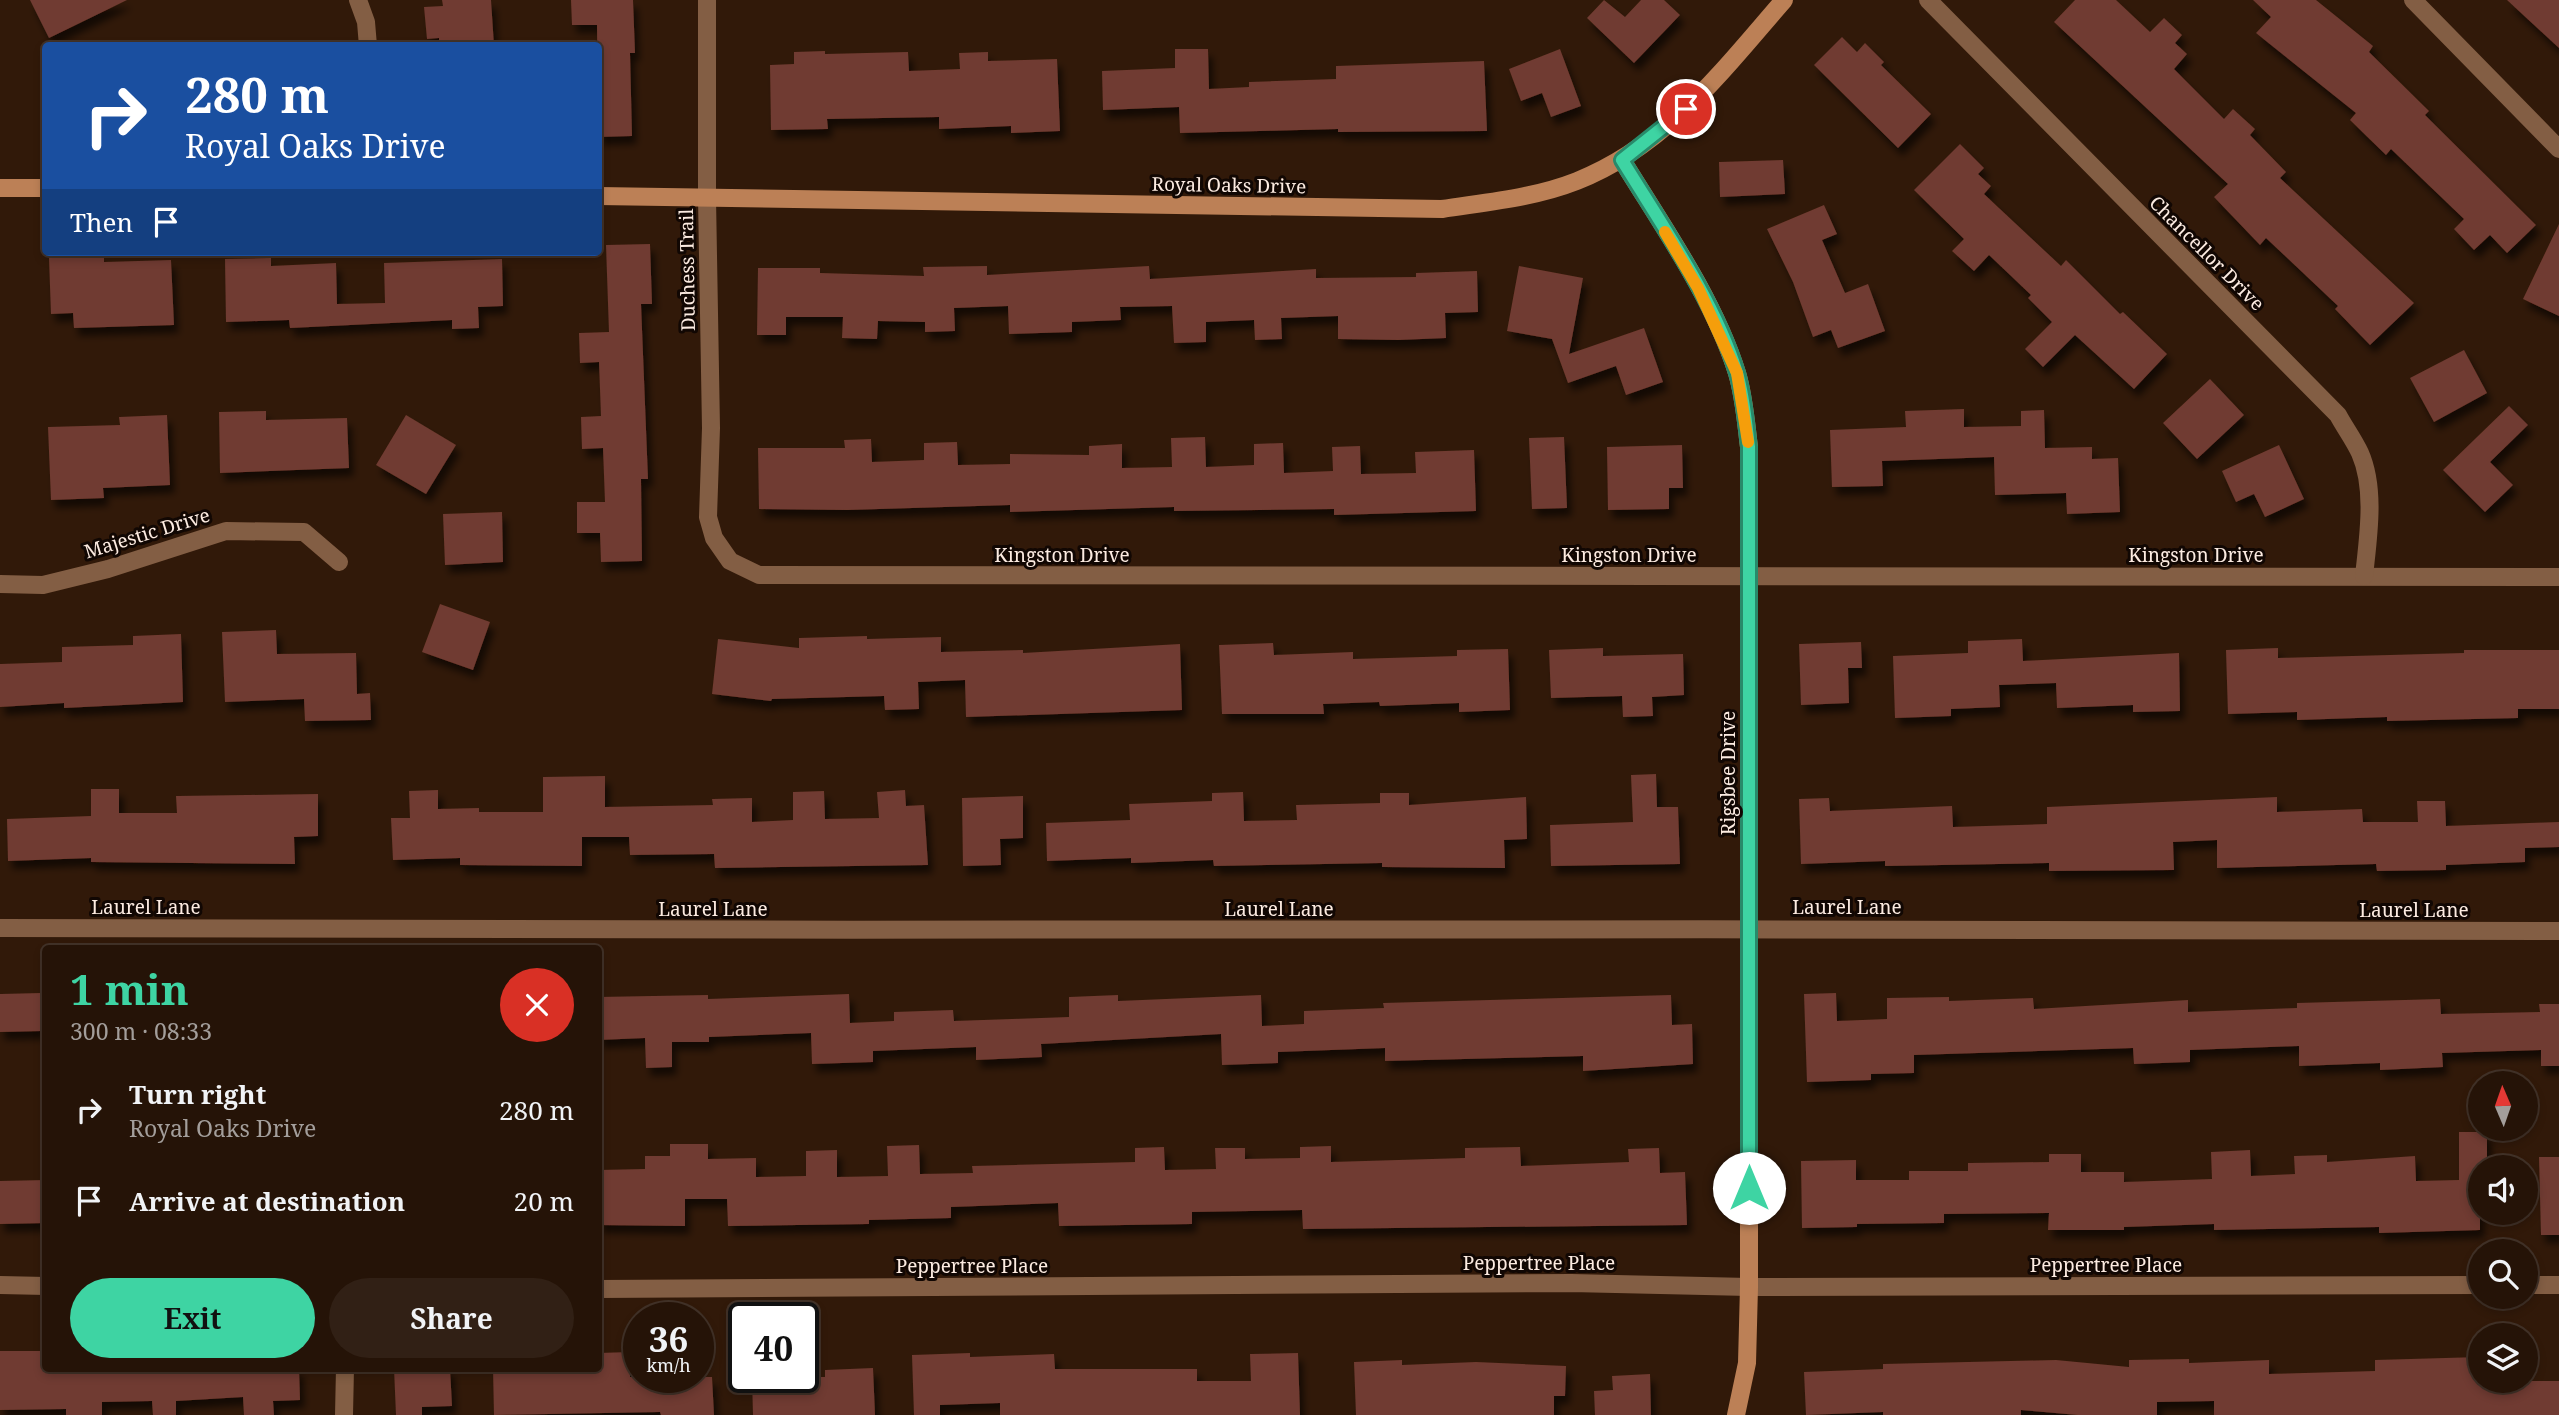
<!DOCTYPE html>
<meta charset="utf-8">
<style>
body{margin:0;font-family:"Noto Serif",serif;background:#312015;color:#f1f3f6;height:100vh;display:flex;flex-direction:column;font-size:26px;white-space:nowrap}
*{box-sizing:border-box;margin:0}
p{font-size:23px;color:#a39e9b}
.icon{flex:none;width:38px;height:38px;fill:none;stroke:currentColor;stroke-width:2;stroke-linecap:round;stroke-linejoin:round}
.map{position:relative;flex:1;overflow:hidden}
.sheet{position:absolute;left:42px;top:945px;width:560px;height:427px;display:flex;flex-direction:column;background:#251307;border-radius:7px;box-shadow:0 4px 10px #0003,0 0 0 2px #423228}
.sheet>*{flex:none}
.banner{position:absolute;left:42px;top:42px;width:560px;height:214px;border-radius:7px;box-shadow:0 4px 10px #0003,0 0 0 2px #423228;background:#1a4fa0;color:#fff;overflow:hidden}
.needle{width:46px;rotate:358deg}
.buttons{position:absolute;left:2468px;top:1071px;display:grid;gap:14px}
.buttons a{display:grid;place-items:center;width:70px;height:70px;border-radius:50%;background:#251307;box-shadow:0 4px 10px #0003,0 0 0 2px #423228;font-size:35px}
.speed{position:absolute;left:623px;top:1302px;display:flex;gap:14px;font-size:35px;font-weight:700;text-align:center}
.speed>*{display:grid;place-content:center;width:91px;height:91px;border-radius:50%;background:#251307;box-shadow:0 4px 10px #0003,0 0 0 2px #423228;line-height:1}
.speed small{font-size:18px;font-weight:400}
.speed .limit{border:4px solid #111;border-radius:10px;background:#fff;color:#111}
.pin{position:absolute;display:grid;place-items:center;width:60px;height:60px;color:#fff;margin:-30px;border:4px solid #fff;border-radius:50%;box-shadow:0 2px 7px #0007}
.me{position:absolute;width:77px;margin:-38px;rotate:0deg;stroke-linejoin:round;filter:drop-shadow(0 0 5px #0008)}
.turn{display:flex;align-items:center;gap:24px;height:147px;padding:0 28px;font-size:32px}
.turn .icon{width:91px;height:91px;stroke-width:2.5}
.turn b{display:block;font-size:49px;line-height:60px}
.then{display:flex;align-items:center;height:66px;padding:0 28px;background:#0003;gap:14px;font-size:26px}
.round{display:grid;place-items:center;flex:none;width:74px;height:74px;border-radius:37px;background:#312015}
.headline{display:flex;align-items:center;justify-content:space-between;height:119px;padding:0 28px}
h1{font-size:42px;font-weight:700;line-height:52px;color:#3ed4a3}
.button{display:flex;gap:14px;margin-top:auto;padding:14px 28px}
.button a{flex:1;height:80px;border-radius:42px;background:#3ed4a3;color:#111;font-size:28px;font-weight:700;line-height:80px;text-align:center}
.button a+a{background:#312015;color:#f1f3f6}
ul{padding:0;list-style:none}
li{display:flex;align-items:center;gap:21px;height:91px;padding:0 28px}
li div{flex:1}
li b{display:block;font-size:26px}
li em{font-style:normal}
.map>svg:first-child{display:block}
.building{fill:#703b30;filter:url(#shadow)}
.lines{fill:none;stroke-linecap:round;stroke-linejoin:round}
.street{stroke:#835e44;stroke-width:18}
.secondary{stroke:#bc8056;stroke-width:18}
.route-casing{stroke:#288a6a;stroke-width:18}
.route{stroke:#3ed4a3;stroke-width:12}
.slow{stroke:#f59e0b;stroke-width:12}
.labels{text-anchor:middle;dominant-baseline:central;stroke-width:6;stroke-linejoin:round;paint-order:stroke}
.street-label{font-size:19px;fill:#fcebe1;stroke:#110703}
</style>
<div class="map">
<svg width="2559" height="1415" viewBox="0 0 2559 1415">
<defs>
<filter id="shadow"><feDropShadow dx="4.5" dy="8" stdDeviation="3.5" flood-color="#0009"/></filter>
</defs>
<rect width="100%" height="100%" fill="#311909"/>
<g class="building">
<path d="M30 0H127L49 38Z"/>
<path d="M442 0H491L494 46H439V38L427 39 424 7 443 6Z"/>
<path d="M571 0H633L635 53H630L632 136 598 137 597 25H572Z"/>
<path d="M1604 0 1625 17 1641 0H1664L1680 15 1634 63 1587 18Z"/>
<path d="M2075 0H2116L2150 32 2164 18 2182 35 2175 43 2187 54 2174 69 2224 119 2233 109 2255 129 2250 135 2286 172 2280 178 2414 303 2370 345 2335 309 2338 306 2266 238 2260 245 2214 197 2228 184 2054 22Z"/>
<path d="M2253 0H2316L2373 46 2369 52 2429 111 2425 115 2536 225 2507 253 2490 235 2474 250 2454 229 2464 219 2391 149 2386 155 2350 120 2356 113 2256 33 2271 17Z"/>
<path d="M2507 0H2559V48Z"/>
<path d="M1842 37 1857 52 1865 43 1884 62 1881 65 1931 114 1898 148 1814 65Z"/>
<path d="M1175 49H1208L1209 89 1249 87V82L1336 79V66L1484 61 1487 131 1338 132V129L1180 133 1179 107 1103 110 1102 71 1175 68Z"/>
<path d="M1560 49 1581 106 1551 117 1542 93 1521 101 1509 69Z"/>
<path d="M825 51V54L908 52 909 71 960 69 959 53 988 52V61L1057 59 1060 131 1011 133V126L939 129V117L827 119 828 129 771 130 770 65 794 64V52Z"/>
<path d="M1960 144 1984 168 1978 174 1991 186 1984 194 2061 266 2066 260 2120 314 2123 312 2167 354 2134 389 2075 335 2043 367 2025 349 2052 322 2028 298 2031 295 1989 255 1974 271 1952 251 1964 239 1914 190Z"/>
<path d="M1783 160 1785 194 1720 197 1719 162Z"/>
<path d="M1824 205 1837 234 1822 240 1845 293 1868 284 1885 331 1838 348 1831 330 1813 337 1793 282 1767 229Z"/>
<path d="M2559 224V316L2523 299Z"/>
<path d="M650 244 652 304H641L648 479H641L642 561 601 562 600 533H577V502H605L603 448 582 449 581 417 601 416 599 362 580 363 579 333 609 332 606 245Z"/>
<path d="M104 256V262L171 260 174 325 74 328 73 313 51 314 49 258Z"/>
<path d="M271 258V266L336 263 337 304 385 303 384 263 502 259 503 306 478 307 479 328 452 329V320L290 328 289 320 226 322 225 259Z"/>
<path d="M987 266V275L1149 266 1150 279 1316 269V278L1416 277V273L1477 271 1478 312 1445 313 1446 338 1398 340 1338 339V316L1281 318 1282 339 1255 340 1254 320 1206 322V342L1174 343 1172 306 1120 307 1121 320 1072 322V332L1009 334 1008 306 954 308 955 331 925 332V322L878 321 877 339 842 338 843 317H786V335H757L758 268H820V273L924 276 923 267Z"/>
<path d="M1519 266 1583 278 1569 354 1644 328 1663 382 1626 395 1616 366 1568 383 1552 339 1507 331Z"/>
<path d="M2464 350 2487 393 2434 422 2410 378Z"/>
<path d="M2210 379 2244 415 2197 459 2163 423Z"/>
<path d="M2509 406 2528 425 2490 462 2513 485 2485 512 2443 470Z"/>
<path d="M1964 409V427L2021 426V411L2044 410 2045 448 2092 447V459L2118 458 2120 512 2067 514 2066 493 1995 495 1994 457 1882 461 1883 486 1832 487 1830 430 1906 427 1905 411Z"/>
<path d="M266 411V420L347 418 349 468 220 473 219 412Z"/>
<path d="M167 415 170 485 103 488 104 498 51 500 48 427 120 425 119 417Z"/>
<path d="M406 415 456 445 426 494 376 465Z"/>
<path d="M1205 437 1206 467 1254 465V444L1283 443 1284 473 1333 471 1332 447 1360 446 1361 474 1416 473 1415 452 1474 450 1476 511 1334 515V509L1174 511V507L1010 512V505L847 510 759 509 758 448H845L844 440 871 439 872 462 924 460V443L957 442 958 465 1010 464V454L1089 455V446L1122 444V468L1172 467 1171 438Z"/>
<path d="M1564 437 1567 508 1532 509 1529 438Z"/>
<path d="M1682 445 1683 488H1669V509L1608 510 1607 447Z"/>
<path d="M2279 445 2304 499 2265 517 2254 494 2236 502 2222 471Z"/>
<path d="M502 512 503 562 445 565 443 514Z"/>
<path d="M440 604 490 622 473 670 422 652Z"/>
<path d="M276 630 277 654 356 653 357 694 370 693 371 720 305 721 304 699 225 702 222 632Z"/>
<path d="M181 634 183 702 64 708V703L0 707V664L62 662V647L133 645V636Z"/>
<path d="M867 636V639L941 637V652L1023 650V653L1180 644 1182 710 966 717 965 680 918 682 919 709 885 710 884 696 772 699 771 701 712 694 718 639 799 648V638Z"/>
<path d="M2022 639 2023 661 2179 653 2180 711 2133 712V705L2057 708 2056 683 1999 685 2000 707 1951 709V716L1895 718 1893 656 1968 653V641Z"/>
<path d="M1861 642 1862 668H1848L1849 703 1801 705 1799 644Z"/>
<path d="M1273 643 1274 655 1353 652V659L1457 656V650L1508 649 1510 710 1459 712V703L1380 706 1379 702 1323 704 1324 714H1222L1219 645Z"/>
<path d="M1603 648V656L1683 654 1684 695 1652 697 1653 716 1623 717 1622 696 1551 698 1549 650Z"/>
<path d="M2278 648V658L2464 653V650H2559V709H2518V718L2387 721V717L2297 720V712L2228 714 2226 650Z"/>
<path d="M1656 774 1657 807H1678L1680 864 1551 866 1550 825 1633 822 1631 775Z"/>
<path d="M605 776V807L713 805 712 799 752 798V822L793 820V792L824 791 825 819 879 818 877 792 905 790 906 806 924 805 928 865 715 868 714 854 630 855 629 837H582V866L460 865V858L393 860 391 818H410L409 791 438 790V809L479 808V812H543V777Z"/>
<path d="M91 789H119V813H177L176 796 318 794V836L294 837 295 864 91 862V858L8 861 7 819 91 816Z"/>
<path d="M1243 792 1244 821 1297 820 1296 805 1380 803V793H1409V805L1526 797 1527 839 1504 840 1505 868 1382 867V863L1214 866 1213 860 1131 863V858L1047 861 1046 823 1130 820 1129 804 1212 801V793Z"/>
<path d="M1023 796V838L1000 839 1001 865 963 866 962 798Z"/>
<path d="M2277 797V812L2362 809 2363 822H2418L2417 801H2445L2446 826 2559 822V847L2525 848V862L2446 865V870L2377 871 2376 864 2217 868V840L2173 842 2174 870 2049 871V863L1885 866V861L1801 864 1799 799 1829 798 1830 811 1952 806 1953 827 2047 824V807Z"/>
<path d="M41 993 42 1031 0 1032V994Z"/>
<path d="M1836 993 1837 1021 1887 1019V998L1949 997V1001L2033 998 2034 1009 2188 1000V1012L2297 1008V1003L2440 999 2441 1014 2540 1012 2539 1004H2559V1066H2541V1050L2442 1053 2443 1067 2380 1070V1063L2299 1066V1046L2190 1050V1062L2134 1064 2133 1048 1914 1055V1073L1871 1074V1080L1807 1082 1804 994Z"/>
<path d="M849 994 850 1023 894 1021V1012L953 1010 954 1021 1069 1017V997L1118 995V1001L1261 995 1262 1026 1304 1024V1011L1384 1008 1383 1003 1671 995 1672 1025 1692 1024 1693 1064 1583 1071V1056L1385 1061V1048L1278 1052V1063L1222 1065 1221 1034 1041 1044 1042 1057 976 1060V1047L873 1051V1062L812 1064 811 1033 709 1037V1042H672V1067L646 1068 645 1038 598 1040V997L708 995V999Z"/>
<path d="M2459 1132H2487V1167H2480V1230L2379 1233V1227L2214 1230V1224L2124 1227V1230H2048L2049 1213 1944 1214V1223L1857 1224V1227L1802 1228 1801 1161 1856 1160V1180H1909V1171H1968V1163L2049 1162V1154H2081V1172H2124V1182L2212 1179 2211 1152 2250 1150 2251 1176 2295 1174 2294 1156 2327 1155V1162L2415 1156 2416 1181 2459 1180Z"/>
<path d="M670 1144H708V1159L756 1158V1177L806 1176V1151L837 1150V1177L888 1176 887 1146 919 1145 920 1174 973 1173 972 1166 1135 1162V1148L1164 1147 1165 1170 1216 1169 1215 1148H1245V1159L1300 1158V1147L1331 1146V1162L1465 1158V1148L1520 1147 1521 1166 1629 1162 1628 1149 1659 1148 1660 1173 1685 1172 1687 1225 1303 1229 1302 1210 1192 1212V1224L1059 1226 1058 1203 951 1207V1218L869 1220V1224L728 1226 727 1199H685V1226L598 1225V1170L645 1169V1156H670Z"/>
<path d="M2539 1157H2559V1235H2541Z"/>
<path d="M46 1180V1223L0 1224V1181Z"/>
<path d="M0 1351H46V1368H299L300 1400 273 1401 274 1415H244L243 1397 176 1401V1415H153L152 1401 102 1402V1415H66V1409L0 1410Z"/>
<path d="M630 1352V1377H712L714 1415H661L660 1412 494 1415 493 1368H598V1353Z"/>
<path d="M970 1353V1357L1054 1354 1055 1369H1197V1381H1251L1250 1354 1298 1353 1300 1415H1000V1403L940 1405V1415H914L912 1355Z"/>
<path d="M2480 1357V1381H2559V1415H2214V1401L2157 1402V1415H2078L2021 1410V1415H1883V1412L1806 1415 1804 1372 1883 1369V1364L2056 1360 2129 1367V1360L2189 1359V1363L2269 1360V1374L2375 1371V1360Z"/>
<path d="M1402 1360V1365L1476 1362 1566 1366 1565 1396H1554V1415H1356L1354 1362Z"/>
<path d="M394 1368H450L452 1406 422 1407V1415H396Z"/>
<path d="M873 1368 875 1415H753L752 1377H825V1370Z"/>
<path d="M1650 1374 1651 1415H1595L1594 1391 1613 1390 1612 1376Z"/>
</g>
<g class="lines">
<g class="street">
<path d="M358 0 366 22 368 46"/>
<path d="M707 0V198L711 428 708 517 714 538 730 561 759 575 2559 577"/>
<path d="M1928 0 2338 415C2345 428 2354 440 2360 453 2376 489 2368 538 2364 576"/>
<path d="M2413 0 2559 149"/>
<path d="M0 584 43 585 108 569 226 531 304 532 339 562"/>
<path d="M0 928C853 932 1706 927 2559 931"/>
<path d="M0 1285 46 1286"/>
<path d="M2525 1285H2559"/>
<path d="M598 1289 1571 1283 1749 1287 2480 1285"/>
<path d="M344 1415 345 1368"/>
</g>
<g class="secondary">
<path d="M1622 160C1663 227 1713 297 1737 373 1744 396 1746 423 1749 447V1287L1747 1363 1736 1415"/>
<path d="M0 188H46"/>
<path d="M598 196 1442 209C1487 202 1534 198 1577 181 1666 146 1723 70 1784 0"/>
</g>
</g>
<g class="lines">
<defs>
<path id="route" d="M1686 109 1622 160C1661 224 1715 301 1737 373 1744 396 1746 423 1749 447V1188"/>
</defs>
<use href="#route" class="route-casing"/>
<use href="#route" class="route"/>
<path class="slow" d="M1665 232 1698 288 1737 373 1748 442"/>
</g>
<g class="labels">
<g class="street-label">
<text transform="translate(1229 185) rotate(1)">Royal Oaks Drive</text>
<text transform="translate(2207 253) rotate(45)">Chancellor Drive</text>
<text transform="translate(687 270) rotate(-91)">Duchess Trail</text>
<text transform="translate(147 533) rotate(-17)">Majestic Drive</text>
<text x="1062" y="555">Kingston Drive</text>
<text x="1629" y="555">Kingston Drive</text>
<text x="2196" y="555">Kingston Drive</text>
<text transform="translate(1728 773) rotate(-90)">Rigsbee Drive</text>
<text x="146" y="907">Laurel Lane</text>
<text x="1847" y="907">Laurel Lane</text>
<text x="713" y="909">Laurel Lane</text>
<text x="1279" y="909">Laurel Lane</text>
<text x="2414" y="910">Laurel Lane</text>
<text x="1539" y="1263">Peppertree Place</text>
<text x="2106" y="1265">Peppertree Place</text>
<text x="972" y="1266">Peppertree Place</text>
</g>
</g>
</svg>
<div class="buttons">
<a><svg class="needle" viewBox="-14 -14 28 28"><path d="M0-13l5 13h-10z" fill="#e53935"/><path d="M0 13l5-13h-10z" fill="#a39e9b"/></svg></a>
<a><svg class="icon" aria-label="sound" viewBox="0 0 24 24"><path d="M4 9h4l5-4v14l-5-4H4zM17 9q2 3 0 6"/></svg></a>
<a><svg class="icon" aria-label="search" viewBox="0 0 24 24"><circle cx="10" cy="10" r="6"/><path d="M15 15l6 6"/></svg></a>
<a><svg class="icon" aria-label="layers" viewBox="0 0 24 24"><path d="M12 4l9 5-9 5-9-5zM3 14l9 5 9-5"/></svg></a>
</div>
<div class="speed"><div>36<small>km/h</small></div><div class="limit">40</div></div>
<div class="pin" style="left:1686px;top:109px;background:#d93025"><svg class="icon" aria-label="arrive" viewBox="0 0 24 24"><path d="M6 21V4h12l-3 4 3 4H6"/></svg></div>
<svg class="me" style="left:1749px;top:1188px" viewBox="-20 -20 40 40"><circle r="19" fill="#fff"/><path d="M0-13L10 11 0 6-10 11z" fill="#3ed4a3"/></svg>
<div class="banner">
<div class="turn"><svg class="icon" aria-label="right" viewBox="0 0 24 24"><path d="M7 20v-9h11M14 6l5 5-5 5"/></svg><div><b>280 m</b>Royal Oaks Drive</div></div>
<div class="then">Then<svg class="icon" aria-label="arrive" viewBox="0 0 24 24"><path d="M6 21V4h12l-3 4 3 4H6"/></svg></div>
</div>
<section class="sheet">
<div class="headline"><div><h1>1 min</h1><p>300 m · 08:33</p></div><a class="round" style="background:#d93025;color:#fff"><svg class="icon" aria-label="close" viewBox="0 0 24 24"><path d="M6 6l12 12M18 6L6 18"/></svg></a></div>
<ul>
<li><svg class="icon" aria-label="right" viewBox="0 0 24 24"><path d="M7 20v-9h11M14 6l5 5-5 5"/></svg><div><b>Turn right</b><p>Royal Oaks Drive</p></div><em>280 m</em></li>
<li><svg class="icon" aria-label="arrive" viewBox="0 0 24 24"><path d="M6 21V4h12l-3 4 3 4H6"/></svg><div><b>Arrive at destination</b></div><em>20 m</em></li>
</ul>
<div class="button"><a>Exit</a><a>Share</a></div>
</section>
</div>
